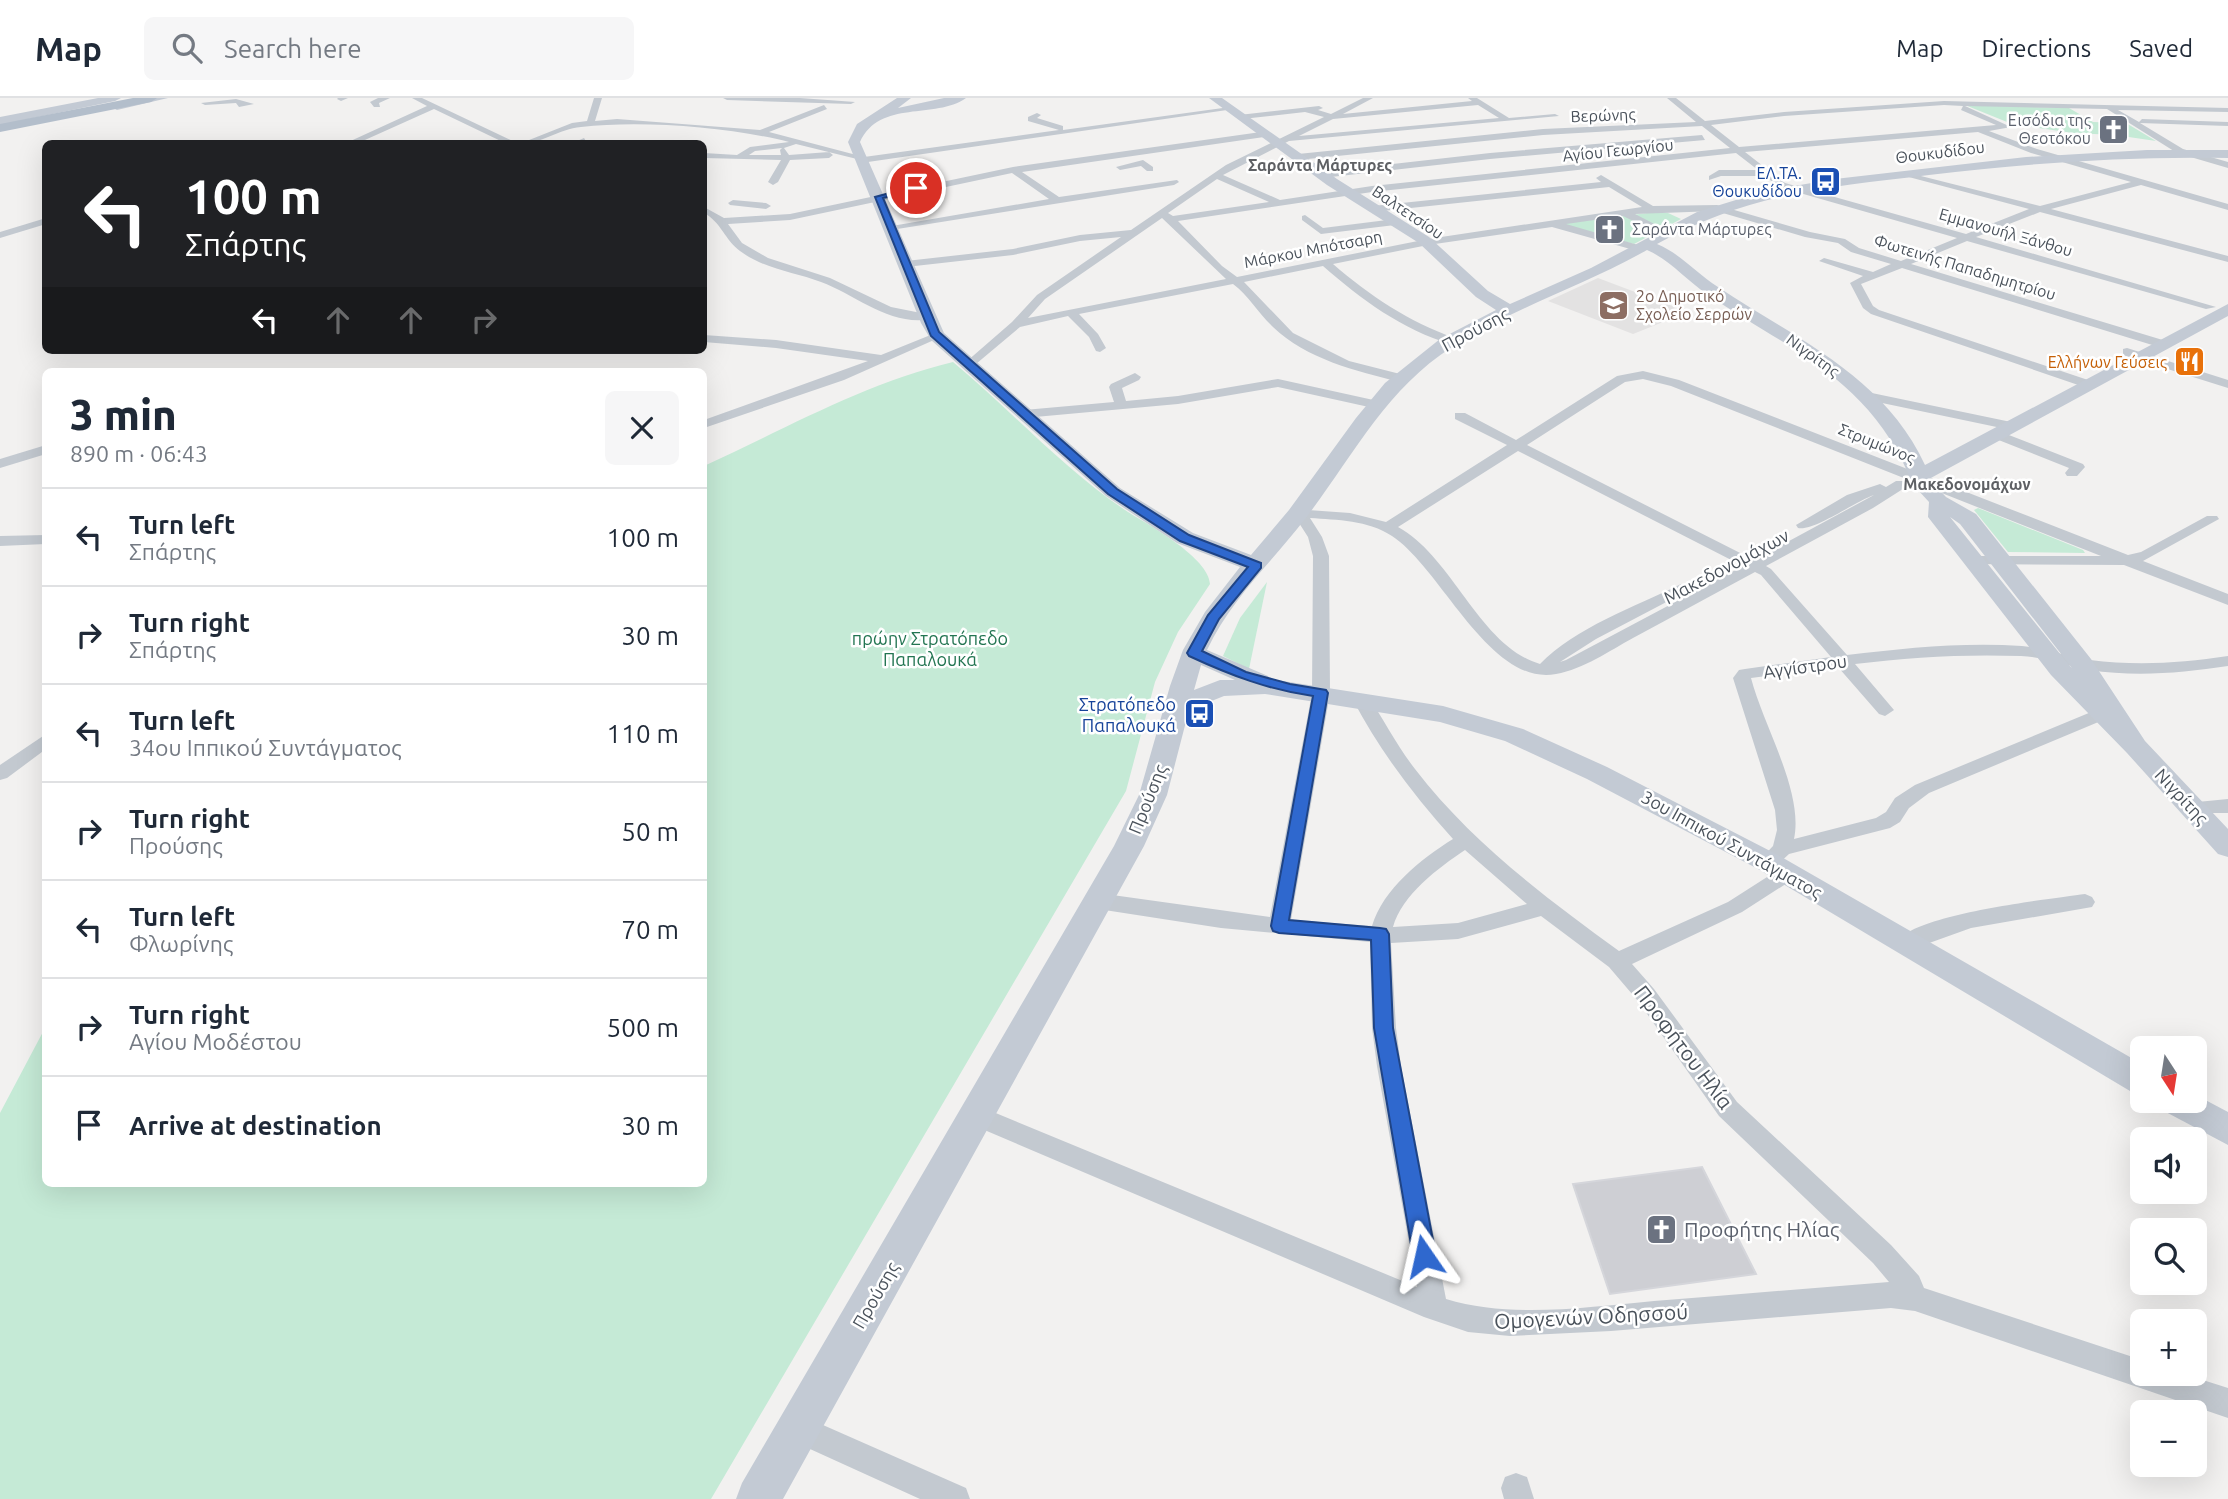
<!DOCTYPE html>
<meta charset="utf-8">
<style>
body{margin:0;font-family:Ubuntu,sans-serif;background:#f6f6f7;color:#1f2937;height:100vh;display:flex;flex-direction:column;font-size:26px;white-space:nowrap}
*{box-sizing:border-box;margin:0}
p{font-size:23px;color:#747a83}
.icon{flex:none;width:38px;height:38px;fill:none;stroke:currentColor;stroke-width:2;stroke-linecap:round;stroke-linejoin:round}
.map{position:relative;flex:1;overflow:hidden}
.panel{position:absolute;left:42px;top:270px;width:665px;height:819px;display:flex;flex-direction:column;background:#fff;border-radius:10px;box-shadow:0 7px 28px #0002}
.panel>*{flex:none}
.top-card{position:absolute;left:42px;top:42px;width:665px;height:214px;border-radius:10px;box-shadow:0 7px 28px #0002;background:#202124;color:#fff;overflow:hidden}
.needle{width:46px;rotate:168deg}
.buttons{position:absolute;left:2130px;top:938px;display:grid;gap:14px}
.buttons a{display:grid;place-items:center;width:77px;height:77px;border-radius:10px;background:#fff;box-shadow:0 7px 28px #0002;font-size:35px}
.pin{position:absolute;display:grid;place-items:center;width:60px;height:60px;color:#fff;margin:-30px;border:4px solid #fff;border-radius:50%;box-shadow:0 2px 7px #0007}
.me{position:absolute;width:77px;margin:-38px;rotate:349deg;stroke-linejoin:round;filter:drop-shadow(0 0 5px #0008)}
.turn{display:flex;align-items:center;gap:24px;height:147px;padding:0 28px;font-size:32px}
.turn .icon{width:91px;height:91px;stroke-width:2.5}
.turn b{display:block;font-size:49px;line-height:60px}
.lanes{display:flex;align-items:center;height:66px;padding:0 28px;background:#0003;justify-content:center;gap:35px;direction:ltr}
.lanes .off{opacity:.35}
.round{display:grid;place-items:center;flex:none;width:74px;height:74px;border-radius:10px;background:#f6f6f7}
.head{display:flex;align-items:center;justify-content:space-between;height:119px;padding:0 28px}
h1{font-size:42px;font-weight:800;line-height:52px}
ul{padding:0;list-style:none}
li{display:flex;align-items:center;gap:21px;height:98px;padding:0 28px;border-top:2px solid #e0e1e3}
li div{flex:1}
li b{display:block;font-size:26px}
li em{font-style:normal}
header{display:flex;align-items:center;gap:42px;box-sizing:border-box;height:98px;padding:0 35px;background:#fff;border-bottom:2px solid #e0e1e3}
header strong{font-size:33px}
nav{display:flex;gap:38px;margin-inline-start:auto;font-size:24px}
.search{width:490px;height:63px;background:#f6f6f7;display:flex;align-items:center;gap:18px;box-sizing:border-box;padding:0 24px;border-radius:10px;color:#747a83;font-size:26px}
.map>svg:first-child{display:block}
.education{fill:#e3e2e2}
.green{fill:#c5ead6}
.building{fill:#cecfd4;stroke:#d5d6db;stroke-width:2}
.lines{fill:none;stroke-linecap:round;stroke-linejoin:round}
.street{fill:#c3c9d0;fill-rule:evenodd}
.secondary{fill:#c3cad4;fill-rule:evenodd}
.primary{fill:#b3becb;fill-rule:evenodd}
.route{fill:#2f68ce;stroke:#1f4486;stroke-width:2}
.labels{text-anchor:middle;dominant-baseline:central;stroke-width:5;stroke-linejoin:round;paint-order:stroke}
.far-street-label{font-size:16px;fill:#4a525b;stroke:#fff}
.far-worship-label{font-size:16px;fill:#5b616d;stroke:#fff;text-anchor:end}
.far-neighbourhood-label{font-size:16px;font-weight:bold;fill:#5e6064;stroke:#fff}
.far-transit-label{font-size:16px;fill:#164399;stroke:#fff;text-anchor:end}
.far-education-label{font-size:16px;fill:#785e54;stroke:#fff;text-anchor:start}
.far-food-label{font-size:16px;fill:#c56008;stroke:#fff;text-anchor:end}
.street-label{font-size:18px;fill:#4a525b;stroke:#fff}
.park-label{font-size:18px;fill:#237552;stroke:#fff}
.transit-label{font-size:18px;fill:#164399;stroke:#fff;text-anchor:end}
.near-street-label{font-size:21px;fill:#4a525b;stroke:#fff}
.near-worship-label{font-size:21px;fill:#5b616d;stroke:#fff;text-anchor:start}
</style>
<header>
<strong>Map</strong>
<div class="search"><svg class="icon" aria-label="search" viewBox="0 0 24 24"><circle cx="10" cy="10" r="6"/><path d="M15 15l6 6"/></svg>Search here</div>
<nav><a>Map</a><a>Directions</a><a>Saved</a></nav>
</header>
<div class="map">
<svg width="2228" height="1401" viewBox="0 0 2228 1401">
<rect width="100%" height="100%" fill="#f2f1f0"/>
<path class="education" d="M1598 180 1688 214 1633 236 1548 203Z"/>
<g class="green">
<path d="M1965 7 2069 10 2093 24 2126 25 2156 43 2115 37 2073 35 2012 26Z"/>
<path d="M1656 114 1668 115 1681 121 1634 146 1558 126Z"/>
<path d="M953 264C1012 313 1063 371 1128 414 1149 427 1209 460 1210 486L1178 534 1155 584 1126 693 711 1401H0V1015L45 930 46 1085H704V368C785 331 865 285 953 264Z"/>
<path d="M1978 410 2083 452 2085 455 2008 454 1974 412Z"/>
<path d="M1267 484 1249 571 1223 558 1240 520Z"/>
</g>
<path class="building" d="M1702 1069 1756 1176 1610 1196 1573 1086Z"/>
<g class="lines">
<g class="street">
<path d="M348 0 341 3 337 1 338 0Z"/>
<path d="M378 0H390L379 5 380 9H374L370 4Z"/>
<path d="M412 0H422L519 46H507L434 11 356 46H344L427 8Z"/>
<path d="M594 0H602L595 23 617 21 760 32 824 7 827 11 769 34 864 59 1059 32 1028 23V19L1037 15 1041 17 1037 20 1063 28V32L1230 9 1234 11 861 65 857 61 796 46 784 50 789 57 829 54 833 57 829 60 790 62 778 84 773 87 768 84 781 62 704 60V55L737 57 750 49 789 44C729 29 642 22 581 29 559 31 541 46 519 46L572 25 587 23ZM782 50 780 52 781 57H749L755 53Z"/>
<path d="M723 0H800L855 4 851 6 727 2Z"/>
<path d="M1363 0H1373L1343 16 1472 3 1468 0H1477L1509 20 1555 16 1559 18 1289 43 1223 77 1280 102 1372 88 1730 50 1702 28 1543 37 1298 62 1294 59 1298 56 1543 31 1696 24 1667 0H1676L1705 23 1784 14 1944 3 2228 10V14L2118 12 2139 24 2142 21 2228 24V28L2140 25 2183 51 2228 64V70L2177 55 2107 11 1965 8 2011 29 1989 33 2037 51 2228 106V112L2141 87 2051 111 2228 158V164L2040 114 1976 139 2216 209 2206 211 1967 143 1911 166 2166 243 2168 246 2162 250 1902 170 1861 186 1873 208 1879 212 2091 283 2093 286 2087 290 1871 216 1863 210 1850 185 1863 178 1819 163 1824 160 1873 174 1891 166 1851 154 1838 145 1805 139 1716 113 1635 116 1670 134V138L1666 139 1623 118 1566 126 1645 149V153L1641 154 1552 129 1428 147 1333 166C1370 198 1409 224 1455 240V244L1451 246C1402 232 1361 201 1323 168L1244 184 1293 235 1349 263 1404 277V283L1400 284C1356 273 1306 261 1273 229 1258 215 1249 198 1233 186L1079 216 1098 236 1106 250 1100 254 1096 253 1089 239 1068 218 1020 229 970 271 966 270V264L1012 224 1037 197 1121 139 1080 143 1013 157 906 169 901 166 906 163 1013 151 1080 137 1131 132 1226 67 1324 19 1305 14 1242 21 1239 17 1319 8 1323 10 1318 12 1331 16ZM1478 7 1499 20 1299 38 1333 21ZM1944 7 1963 8 1961 12 1996 27 1739 49 1711 27 1784 18ZM1978 34 2031 55 2131 84 2040 108 1905 74V78L2029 111 1966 136 1785 85 1745 54ZM1736 55 1758 72H1719L1709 78V82L1721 78H1765L1779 89 1957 140 1901 163 1859 150 1845 141 1810 134 1717 107 1653 108 1601 77 1596 80 1601 84 1373 108 1368 111 1373 114 1609 89 1642 109 1428 141 1237 179 1222 168 1178 123 1372 94ZM1217 81 1269 104 1173 118 1168 115ZM1162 120 1226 181 1028 220 1045 201Z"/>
<path d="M236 1 254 6 239 9 236 5 205 7 201 5Z"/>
<path d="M1268 33 1271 38 1022 74 1059 99 1177 82 1179 84 1174 87 891 132 886 129 1049 101 1012 75 790 122 728 126 742 145 768 160 830 180 891 209 931 217V221C891 229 856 197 821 184 794 174 764 171 740 153 725 142 721 124 704 115V109L724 120 790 116 1013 69Z"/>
<path d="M1702 37 1705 42 1490 61 1322 80 1317 77 1322 74 1490 55Z"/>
<path d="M584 40 587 45 574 46 575 44Z"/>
<path d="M1143 62 1153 69V73H1147L1141 68 1120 72 1116 69Z"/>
<path d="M733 102 766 105 771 108 766 111 730 107 728 105Z"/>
<path d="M1305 117 1323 130 1395 121 1400 124 1395 127 1321 136 1302 122V118Z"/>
<path d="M46 120V126L0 140V134Z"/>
<path d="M933 236 943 238 844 282 704 330V322L868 263 776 250 704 244V237L776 242 881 257Z"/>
<path d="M2127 250 2228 282V290L2123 257V251Z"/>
<path d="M1643 273 1679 282 2128 457 2141 454 2207 418H2217L2219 421 2143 463 2228 496V507L2124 467 1966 466 1963 463 1971 458H2101L1671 288 1643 281 1625 284 1527 347 1754 462 1874 397C1856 403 1813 434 1798 430L1796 427 1847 397 1880 386 1886 389 1896 383H1906V389L1873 410 1766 468 1771 471 1847 557C1905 550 1964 544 2022 548 2045 550 2067 559 2090 562 2137 568 2182 565 2228 558V568C2182 575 2136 579 2089 572 2066 568 2044 559 2021 558 1965 556 1910 559 1855 566L1894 612 1885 618 1879 616 1838 569 1751 580C1763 627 1804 694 1794 741L1876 720 1886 714 1895 700 1915 687 2096 612 2102 610 2111 616 2108 620 1929 695 1909 710 1900 724 1890 730 1789 756 1775 769H1761L1758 764 1773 748 1777 732 1775 712 1733 580 1739 572 1745 571 1831 559 1761 477 1755 474C1714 496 1674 518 1633 540 1609 553 1584 571 1556 576 1490 589 1441 470 1392 438 1368 422 1337 422 1310 420L1322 439 1329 458 1330 595 1291 822 1372 828C1383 791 1421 761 1453 741 1414 698 1380 653 1353 602L1362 597 1368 598C1384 622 1397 648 1415 671 1471 744 1545 799 1619 853L1728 804 1781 770 1788 768 1795 770 1798 775 1795 780 1742 814 1632 866 1654 891 1737 1004 1891 1147 1919 1178 1924 1190 2142 1262V1276H2184L2228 1290V1320L1915 1213 1891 1210 1611 1233 1510 1238 1468 1234 1424 1219 968 1025 965 1018 968 1011 977 1008 986 1011 1417 1189 1377 968 1372 930 1370 844 1221 830 1098 811 1091 808 1088 803 1091 798 1098 795 1270 819 1312 595 1313 458 1308 439 1292 414 1294 411 1350 415 1386 424 1507 347 1455 321V315H1465L1516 342 1617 278ZM1518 353 1743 468 1566 562 1560 564 1596 541 1695 489 1693 486H1681C1637 508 1574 530 1540 566 1479 548 1453 459 1398 429ZM1465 752 1527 806 1458 825 1393 829C1402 797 1438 770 1465 752ZM1541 818 1609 869 1638 903 1719 1018 1873 1165 1889 1184C1811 1190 1732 1197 1654 1203 1587 1209 1511 1221 1446 1201L1401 968 1396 930 1391 845 1458 841Z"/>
<path d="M1135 275 1141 279 1139 282 1122 290 1126 303 1178 298 1278 281 1378 303 1384 307 1378 311 1278 289 1178 306 1024 320 1018 316 1024 312 1114 304 1109 289 1111 286Z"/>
<path d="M1867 294 2011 324 2018 328 2011 332 1863 301 1861 298Z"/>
<path d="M1996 332 2083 366 2085 369 2077 378H2067L2065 375 2069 370 1991 339V333Z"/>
<path d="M46 347V356L0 370V361Z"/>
<path d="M46 437V446L0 448V438Z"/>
<path d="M46 636V651L7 680 0 682V667Z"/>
<path d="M2228 701V715H2187L2184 710 2187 705Z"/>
<path d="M2085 796 2092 799 2095 804 2092 809 1971 830 1907 853 1899 851 1896 845C1912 816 2051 801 2085 796Z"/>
<path d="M798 1316 966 1390 970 1401H920L788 1341 783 1331 788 1321Z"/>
<path d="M1516 1375 1527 1379 1534 1401H1504L1501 1390 1505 1379Z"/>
</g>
<g class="secondary">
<path d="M98 0H121L115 3 0 27V19Z"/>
<path d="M145 0H168L117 12 111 9Z"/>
<path d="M897 0H911L898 10 944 0H966C935 22 880 1 860 44L944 235 1120 390 1193 435 1251 457 1289 412 1356 320 1385 285 1440 241 1496 212 1476 199 1419 145 1327 87 1209 0H1222L1337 81 1429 139 1488 193 1510 206 1591 170 1697 114 1765 93 1835 81 2026 59 2147 52H2228V60C2128 58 2029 65 1929 77 1828 89 1749 95 1657 146 1681 156 1697 176 1718 189 1796 241 1884 278 1925 367L2228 206V218L1929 381 1946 399 1976 416 2091 561 2145 643 2228 731V759L2218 756 2127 655 2051 577 1928 419 1929 404 1907 380 1909 377C1866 279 1789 252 1707 196 1686 182 1670 162 1647 152 1583 188 1513 210 1452 249 1385 292 1352 360 1305 421 1271 465 1231 501 1207 552L1268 578 1270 581 1443 608 1523 631 1607 669 1778 757 2142 966V997L2130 993 1758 771 1587 681 1505 643 1440 624 1265 596 1224 598 1189 612 1167 697 1144 748 783 1401H736L742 1385 1114 748 1139 697 1170 588 1183 552 1205 514 1240 469 1177 445 1106 398 931 242 921 225 848 44 857 26ZM1950 419 1960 426 2072 570 2069 567ZM1201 567 1235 582H1220L1194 592Z"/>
<path d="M2194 996 2228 1014V1047L2164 1013 2158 1003H2194Z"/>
</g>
<path class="primary" d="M133 0H157L151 4 0 34V26Z"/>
</g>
<path class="route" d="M916 88 919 92 883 100 939 234 1117 391 1189 437 1261 465V470L1219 521 1202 553 1246 574 1290 586 1326 592 1328 595 1289 822 1380 830 1386 831 1389 836 1393 930 1436 1158 1432 1165 1424 1168 1417 1165 1413 1158 1374 930 1371 842 1279 835 1273 833 1271 828 1313 598C1269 592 1230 577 1189 558L1187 555 1208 517 1248 469 1180 443 1108 396 931 238 875 99Z"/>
<defs>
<symbol id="church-square" viewBox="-11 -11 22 22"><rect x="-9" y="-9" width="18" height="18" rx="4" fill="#6b7280" stroke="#fff"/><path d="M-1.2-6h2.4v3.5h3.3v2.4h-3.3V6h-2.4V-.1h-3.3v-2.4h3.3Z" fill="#fff"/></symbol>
<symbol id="bus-square" viewBox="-11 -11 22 22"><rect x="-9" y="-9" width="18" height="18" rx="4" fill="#1a4fb4" stroke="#fff"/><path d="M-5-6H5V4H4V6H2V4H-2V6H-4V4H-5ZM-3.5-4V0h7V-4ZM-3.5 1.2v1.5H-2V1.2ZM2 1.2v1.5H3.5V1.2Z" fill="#fff"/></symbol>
<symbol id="school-square" viewBox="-11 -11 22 22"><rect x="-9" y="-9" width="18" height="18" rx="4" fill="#8d6e63" stroke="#fff"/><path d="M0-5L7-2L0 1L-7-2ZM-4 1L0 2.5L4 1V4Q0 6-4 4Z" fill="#fff"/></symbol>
<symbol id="restaurant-square" viewBox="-11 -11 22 22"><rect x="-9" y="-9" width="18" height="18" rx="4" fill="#e8710a" stroke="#fff"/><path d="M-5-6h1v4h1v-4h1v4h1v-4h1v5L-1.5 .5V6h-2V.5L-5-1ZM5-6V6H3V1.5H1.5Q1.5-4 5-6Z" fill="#fff"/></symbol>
</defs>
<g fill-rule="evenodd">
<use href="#church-square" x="2096" y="14" width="35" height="35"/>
<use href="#bus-square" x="1808" y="66" width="35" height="35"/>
<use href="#church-square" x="1592" y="114" width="35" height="35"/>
<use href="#school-square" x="1596" y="190" width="35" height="35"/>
<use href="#restaurant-square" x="2172" y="246" width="35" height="35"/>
<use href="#bus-square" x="1182" y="598" width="35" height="35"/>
<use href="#church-square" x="1644" y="1114" width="35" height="35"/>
</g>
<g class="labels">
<g class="far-street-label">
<text transform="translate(1603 17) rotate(-2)">Βερώνης</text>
<text transform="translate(1618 52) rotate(-6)">Αγίου Γεωργίου</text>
<text transform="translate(1940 54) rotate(-7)">Θουκυδίδου</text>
<text transform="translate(1408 114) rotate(34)">Βαλτετσίου</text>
<text transform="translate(2006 134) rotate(16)">Εμμανουήλ Ξάνθου</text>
<text transform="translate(1313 151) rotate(-11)">Μάρκου Μπότσαρη</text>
<text transform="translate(1965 169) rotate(17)">Φωτεινής Παπαδημητρίου</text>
<text transform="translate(1813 257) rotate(36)">Νιγρίτης</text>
<text transform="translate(1877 345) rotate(22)">Στρυμώνος</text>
</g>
<g class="far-worship-label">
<text x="2091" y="22">Εισόδια της<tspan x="2091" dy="18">Θεοτόκου</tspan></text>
<text x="1632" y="131" text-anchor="start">Σαράντα Μάρτυρες</text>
</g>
<g class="far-neighbourhood-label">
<text x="1320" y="67">Σαράντα Μάρτυρες</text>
<text x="1967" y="386">Μακεδονομάχων</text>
</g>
<g class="far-transit-label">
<text x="1802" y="75">ΕΛ.ΤΑ.<tspan x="1802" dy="18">Θουκυδίδου</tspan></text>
</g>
<g class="far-education-label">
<text x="1636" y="198">2ο Δημοτικό<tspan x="1636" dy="18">Σχολείο Σερρών</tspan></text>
</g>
<g class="far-food-label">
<text x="2167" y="264">Ελλήνων Γεύσεις</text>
</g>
<g class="street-label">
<text transform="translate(1475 231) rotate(-28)">Προύσης</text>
<text transform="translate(1726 468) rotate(-28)">Μακεδονομάχων</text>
<text transform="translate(1805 568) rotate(-8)">Αγγίστρου</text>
<text transform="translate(2182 698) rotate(47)">Νιγρίτης</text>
<text transform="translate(1147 701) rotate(-68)">Προύσης</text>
<text transform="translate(1732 746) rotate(29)">3ου Ιππικού Συντάγματος</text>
<text transform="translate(875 1197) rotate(-60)">Προύσης</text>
</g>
<g class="park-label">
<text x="930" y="540">πρώην Στρατόπεδο<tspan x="930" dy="21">Παπαλουκά</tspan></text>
</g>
<g class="transit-label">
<text x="1176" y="606">Στρατόπεδο<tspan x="1176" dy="21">Παπαλουκά</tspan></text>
</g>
<g class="near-street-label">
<text transform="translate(1684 949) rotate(53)">Προφήτου Ηλία</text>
<text transform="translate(1591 1218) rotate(-3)">Ομογενών Οδησσού</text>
</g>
<g class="near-worship-label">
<text x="1684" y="1131">Προφήτης Ηλίας</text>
</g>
</g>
</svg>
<div class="buttons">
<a><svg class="needle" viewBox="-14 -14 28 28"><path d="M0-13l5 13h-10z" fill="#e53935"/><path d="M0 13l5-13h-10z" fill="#747a83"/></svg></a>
<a><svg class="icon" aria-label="sound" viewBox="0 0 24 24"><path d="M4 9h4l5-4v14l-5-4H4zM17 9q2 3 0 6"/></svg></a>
<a><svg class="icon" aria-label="search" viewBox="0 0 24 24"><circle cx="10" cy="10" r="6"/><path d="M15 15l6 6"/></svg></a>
<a>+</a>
<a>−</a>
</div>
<div class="pin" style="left:916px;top:90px;background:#d93025"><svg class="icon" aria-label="arrive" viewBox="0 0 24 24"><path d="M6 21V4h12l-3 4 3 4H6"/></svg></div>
<svg class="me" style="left:1424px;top:1158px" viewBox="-20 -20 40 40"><path d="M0-17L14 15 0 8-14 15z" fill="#2f68ce" stroke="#fff" stroke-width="4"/></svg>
<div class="top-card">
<div class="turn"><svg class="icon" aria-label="left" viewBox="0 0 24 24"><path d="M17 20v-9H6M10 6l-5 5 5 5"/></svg><div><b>100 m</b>Σπάρτης</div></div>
<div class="lanes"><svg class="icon" aria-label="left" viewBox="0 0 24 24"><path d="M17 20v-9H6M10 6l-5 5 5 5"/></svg><svg class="icon off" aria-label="ahead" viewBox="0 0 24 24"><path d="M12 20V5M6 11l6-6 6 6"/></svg><svg class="icon off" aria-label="ahead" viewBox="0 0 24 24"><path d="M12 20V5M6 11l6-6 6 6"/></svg><svg class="icon off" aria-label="right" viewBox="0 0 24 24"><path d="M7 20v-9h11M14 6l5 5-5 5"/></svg></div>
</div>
<section class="panel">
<div class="head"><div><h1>3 min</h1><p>890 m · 06:43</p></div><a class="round"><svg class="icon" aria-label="close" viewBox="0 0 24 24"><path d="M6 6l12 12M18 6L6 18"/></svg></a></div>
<ul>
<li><svg class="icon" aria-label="left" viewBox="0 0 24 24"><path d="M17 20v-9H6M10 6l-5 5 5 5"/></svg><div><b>Turn left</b><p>Σπάρτης</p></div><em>100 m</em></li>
<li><svg class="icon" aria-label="right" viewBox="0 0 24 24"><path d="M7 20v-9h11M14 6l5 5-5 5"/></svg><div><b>Turn right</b><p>Σπάρτης</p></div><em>30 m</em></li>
<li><svg class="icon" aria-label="left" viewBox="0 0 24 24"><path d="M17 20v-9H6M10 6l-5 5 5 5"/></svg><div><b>Turn left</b><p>34ου Ιππικού Συντάγματος</p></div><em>110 m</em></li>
<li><svg class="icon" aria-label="right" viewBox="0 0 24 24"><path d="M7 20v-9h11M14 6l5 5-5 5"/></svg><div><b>Turn right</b><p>Προύσης</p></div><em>50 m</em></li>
<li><svg class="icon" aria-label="left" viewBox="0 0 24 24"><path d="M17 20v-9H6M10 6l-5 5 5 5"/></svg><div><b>Turn left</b><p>Φλωρίνης</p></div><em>70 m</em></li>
<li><svg class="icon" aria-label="right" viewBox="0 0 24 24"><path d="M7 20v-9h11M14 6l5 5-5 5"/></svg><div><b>Turn right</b><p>Αγίου Μοδέστου</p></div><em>500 m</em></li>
<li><svg class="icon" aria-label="arrive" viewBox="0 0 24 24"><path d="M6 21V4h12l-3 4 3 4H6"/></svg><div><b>Arrive at destination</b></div><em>30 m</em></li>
</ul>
</section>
</div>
